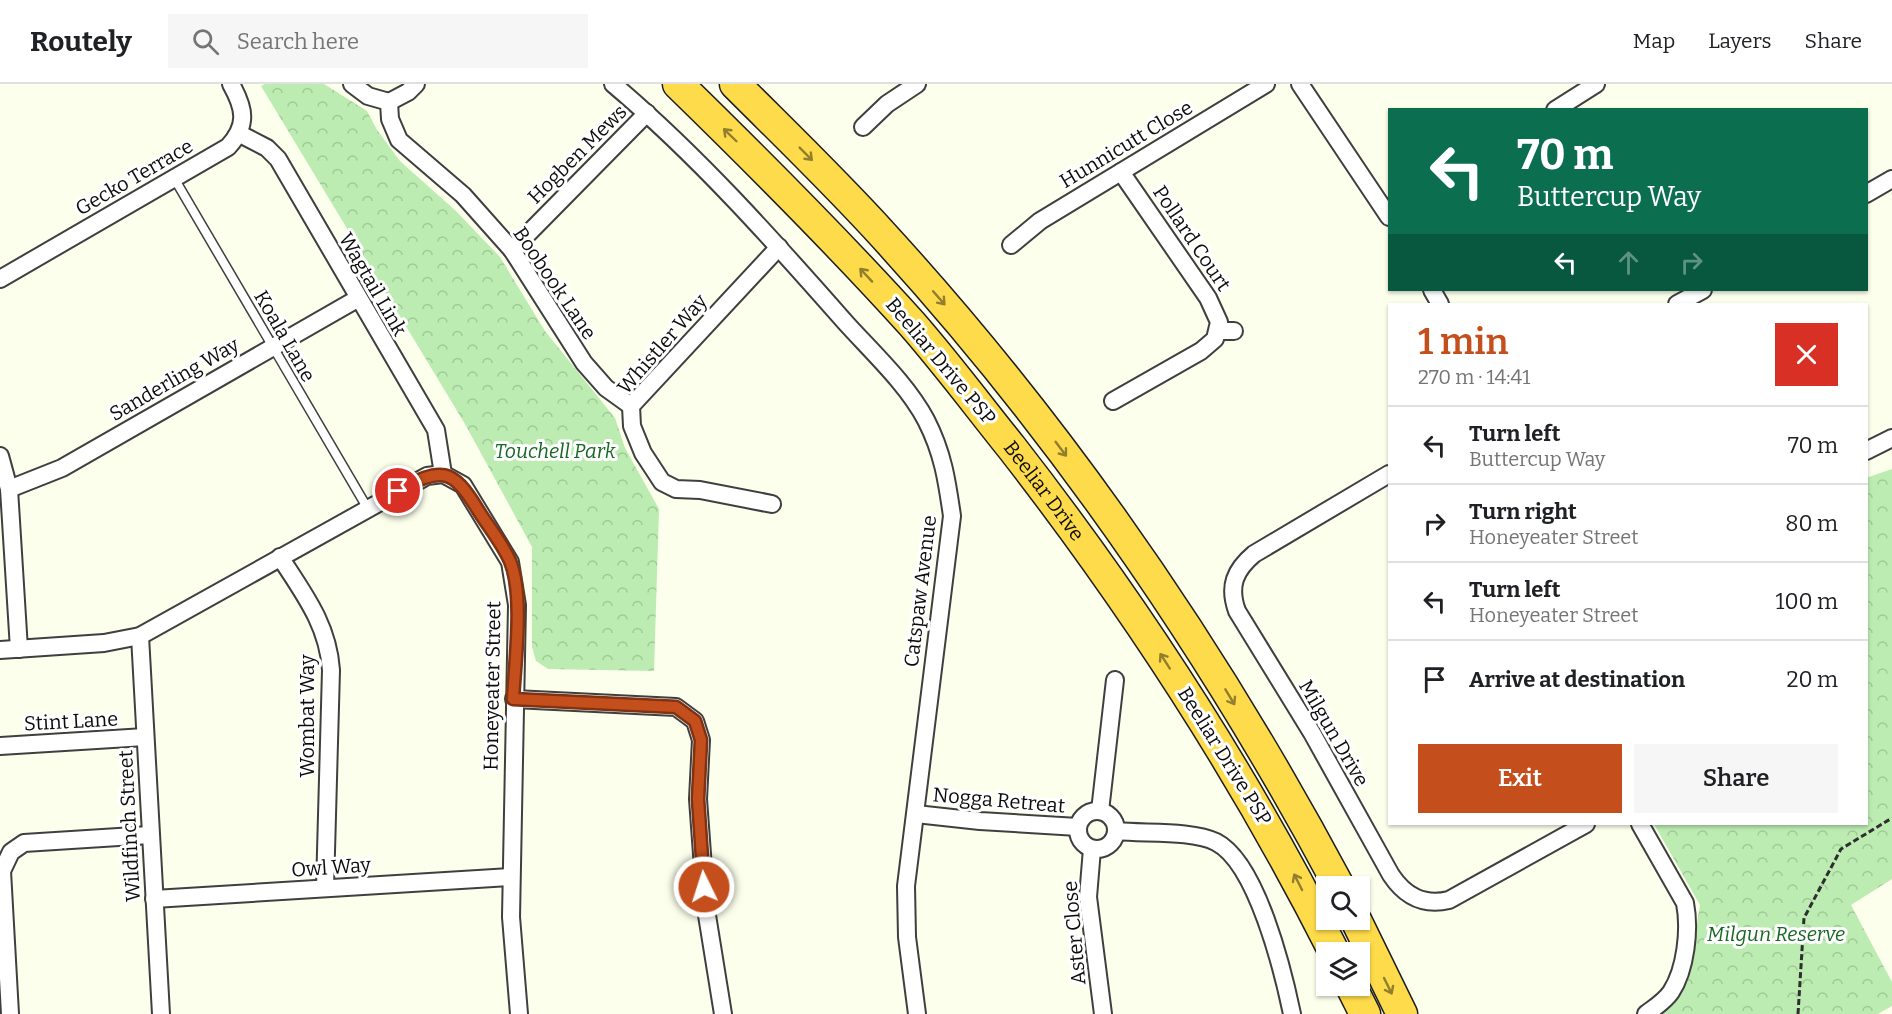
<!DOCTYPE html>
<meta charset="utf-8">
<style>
body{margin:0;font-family:Bitter,serif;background:#f6f6f6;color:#202124;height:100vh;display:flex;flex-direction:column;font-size:22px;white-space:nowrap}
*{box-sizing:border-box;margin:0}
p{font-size:20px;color:#757577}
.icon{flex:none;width:33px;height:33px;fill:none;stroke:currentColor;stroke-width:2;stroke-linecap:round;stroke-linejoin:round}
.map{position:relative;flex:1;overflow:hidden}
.drawer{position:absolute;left:1388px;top:219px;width:480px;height:522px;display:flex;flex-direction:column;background:#fff;border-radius:0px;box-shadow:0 2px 4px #0004}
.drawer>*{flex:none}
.top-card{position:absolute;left:1388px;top:24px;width:480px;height:183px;border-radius:0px;box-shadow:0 2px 4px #0004;background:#0b6e4f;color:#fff;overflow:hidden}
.buttons{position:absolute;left:1316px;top:792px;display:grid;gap:12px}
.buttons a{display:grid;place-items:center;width:54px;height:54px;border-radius:0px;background:#fff;box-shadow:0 2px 4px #0004;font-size:30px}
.pin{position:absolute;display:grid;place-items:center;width:51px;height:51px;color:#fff;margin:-26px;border:3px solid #fff;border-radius:50%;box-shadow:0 2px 6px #0007}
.me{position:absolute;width:66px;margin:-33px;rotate:356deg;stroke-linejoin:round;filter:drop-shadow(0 0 4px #0008)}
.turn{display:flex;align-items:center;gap:21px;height:126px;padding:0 30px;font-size:27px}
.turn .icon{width:78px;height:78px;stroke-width:2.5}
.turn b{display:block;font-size:42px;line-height:51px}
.lanes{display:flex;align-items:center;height:57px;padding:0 30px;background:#0003;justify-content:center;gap:30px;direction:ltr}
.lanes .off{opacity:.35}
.round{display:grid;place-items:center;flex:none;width:63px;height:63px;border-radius:0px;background:#f6f6f6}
.head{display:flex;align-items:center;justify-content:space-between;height:102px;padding:0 30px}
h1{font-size:36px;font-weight:600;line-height:45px;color:#c44f1c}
.cta{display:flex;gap:12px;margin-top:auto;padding:12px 30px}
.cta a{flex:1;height:69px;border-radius:0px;background:#c44f1c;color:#fff;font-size:24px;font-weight:600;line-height:69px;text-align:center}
.cta a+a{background:#f6f6f6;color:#202124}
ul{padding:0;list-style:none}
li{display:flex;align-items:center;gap:18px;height:78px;padding:0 30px;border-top:2px solid #e0e0e0}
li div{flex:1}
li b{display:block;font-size:22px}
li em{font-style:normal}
header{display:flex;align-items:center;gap:36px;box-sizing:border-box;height:84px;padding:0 30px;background:#fff;border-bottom:2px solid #e0e0e0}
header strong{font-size:28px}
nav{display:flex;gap:33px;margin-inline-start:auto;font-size:21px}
.search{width:420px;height:54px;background:#f6f6f6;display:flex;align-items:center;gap:15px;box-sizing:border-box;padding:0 21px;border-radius:0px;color:#757577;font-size:22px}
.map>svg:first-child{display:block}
.park{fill:url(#park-crowns)}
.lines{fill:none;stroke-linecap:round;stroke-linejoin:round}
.lane-casing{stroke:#3f3f3f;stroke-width:11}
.street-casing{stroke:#3f3f3f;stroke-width:20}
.highway-casing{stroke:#1d1d1d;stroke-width:33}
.path{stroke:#2e2e2e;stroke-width:3;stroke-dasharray:6 3;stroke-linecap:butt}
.lane{stroke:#fff;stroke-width:8}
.street{stroke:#fff;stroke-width:16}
.highway{stroke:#fedb4a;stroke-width:30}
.oneway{stroke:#917e2e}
.route-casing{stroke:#7f3312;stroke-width:15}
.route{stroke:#c44f1c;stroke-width:10}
.labels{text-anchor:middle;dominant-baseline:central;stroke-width:6;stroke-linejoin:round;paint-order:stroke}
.street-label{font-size:20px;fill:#0c0c0c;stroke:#fff}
.park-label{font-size:20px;font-style:italic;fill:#196724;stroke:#fff}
</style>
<header>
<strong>Routely</strong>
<div class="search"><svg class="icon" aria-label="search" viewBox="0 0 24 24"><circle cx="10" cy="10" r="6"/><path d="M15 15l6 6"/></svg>Search here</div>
<nav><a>Map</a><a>Layers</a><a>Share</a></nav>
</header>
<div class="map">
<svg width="1892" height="930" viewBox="0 0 1892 930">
<defs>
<pattern id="park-crowns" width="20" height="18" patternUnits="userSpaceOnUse" patternTransform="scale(1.5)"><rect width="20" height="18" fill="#bcecb2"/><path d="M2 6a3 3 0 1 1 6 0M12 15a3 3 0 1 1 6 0" fill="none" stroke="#a0c998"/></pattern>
</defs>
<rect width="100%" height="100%" fill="#fcffeb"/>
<g class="park">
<path d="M265 0H324L367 27 377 46 400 77 457 128 500 173 545 247 615 334 625 364 659 425 654 587 548 585 536 577 532 563V463L465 340 261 2Z"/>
<path d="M1892 385V795L1851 821 1892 898V922L1878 930H1658L1687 898 1700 821 1654 740H1866V394Z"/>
</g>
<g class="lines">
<defs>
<path id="lane" d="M174 94 368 425"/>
<g id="street">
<path d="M352 0 368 12 389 18 390 35 399 56 463 111 512 166 584 279 606 304 631 322"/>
<path d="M613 0C697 71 772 155 845 238 872 268 907 300 926 336 943 369 947 397 952 432L906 802 907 853 917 930"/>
<path d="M1300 0 1389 133"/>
<path d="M389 18 408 8 416 0"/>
<path d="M1555 26 1596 0"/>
<path d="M863 43 887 20 917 0"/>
<path d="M240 50 267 64 278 75 436 346 443 390"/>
<path d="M1866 110 1892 95"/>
<path d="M1011 161 1040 137 1266 0"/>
<path d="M512 166 647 29"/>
<path d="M0 195 228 63C248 41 245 25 231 0"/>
<path d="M1432 206 1440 220"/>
<path d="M1677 220 1703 206"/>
<path d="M1218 247H1234"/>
<path d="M1113 317 1201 267 1215 255 1219 238 1208 214 1121 88"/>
<path d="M1866 367 1892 354"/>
<path d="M0 372 9 405 19 565"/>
<path d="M1389 390 1254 470C1235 486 1228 502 1237 527L1312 649 1391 791C1405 812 1423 822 1449 816L1586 740"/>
<path d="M9 405 62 384 357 215"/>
<path d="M772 420 700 406 676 405 662 398 643 369 632 342 631 322 779 163"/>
<path d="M280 473C304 510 328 541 331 586L325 804"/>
<path d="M140 552 161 930"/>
<path d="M0 566 104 559 140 552 427 392 443 390 463 401 510 478 517 521 511 833 519 930"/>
<path d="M514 615 676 623 695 637 701 656 698 715 706 825 723 930"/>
<path d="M0 662 145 653"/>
<circle cx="1097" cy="746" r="19"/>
<path d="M1100 727 1115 596"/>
<path d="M916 730 980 737 1078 743"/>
<path d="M1640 740 1685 819C1690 845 1686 885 1671 908 1664 918 1655 923 1646 930"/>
<path d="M1117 747C1144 750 1192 746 1216 758 1257 779 1283 887 1292 930"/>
<path d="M1092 765 1088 813 1103 930"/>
<path d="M154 815 511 793"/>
<path d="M10 930 2 787 11 768 24 759 150 751"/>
</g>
<g id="highway">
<path id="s1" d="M678 0C758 78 837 157 912 240 947 280 979 323 1012 364 1135 522 1244 690 1334 868"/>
<path d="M735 0C785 50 836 99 884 152 1063 348 1214 568 1339 802"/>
<path d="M1356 836 1402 930"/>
<path d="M1351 902 1365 930"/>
</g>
</defs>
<use href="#lane" class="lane-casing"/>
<use href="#street" class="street-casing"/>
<use href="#highway" class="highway-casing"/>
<path class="path" d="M1798 930 1804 834 1841 765 1892 734"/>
<use href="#lane" class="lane"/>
<use href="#street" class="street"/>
<use href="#highway" class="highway"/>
</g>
<defs><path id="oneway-shaft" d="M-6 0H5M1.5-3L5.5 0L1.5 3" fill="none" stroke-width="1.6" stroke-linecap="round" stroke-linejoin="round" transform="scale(1.5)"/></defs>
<g class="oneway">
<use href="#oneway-shaft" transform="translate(730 51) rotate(-136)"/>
<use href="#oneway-shaft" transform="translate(806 70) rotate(45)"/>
<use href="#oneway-shaft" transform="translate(866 191) rotate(-133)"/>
<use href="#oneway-shaft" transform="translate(939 214) rotate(49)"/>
<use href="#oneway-shaft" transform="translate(1061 365) rotate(53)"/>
<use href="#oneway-shaft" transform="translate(1165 577) rotate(-123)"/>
<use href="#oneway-shaft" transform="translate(1230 613) rotate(59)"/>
<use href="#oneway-shaft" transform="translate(1298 798) rotate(-117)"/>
<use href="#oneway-shaft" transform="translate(1388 902) rotate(64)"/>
</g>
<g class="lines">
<defs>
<path id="route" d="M398 407C441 383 452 383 478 426 488 442 502 459 510 477 524 510 515 578 513 615L676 623 695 637 701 656 698 715 704 803"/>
</defs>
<use href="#route" class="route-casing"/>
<use href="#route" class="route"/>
</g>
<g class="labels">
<g class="street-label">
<text transform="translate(1126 60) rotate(-31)">Hunnicutt Close</text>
<text transform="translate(577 70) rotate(-45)">Hogben Mews</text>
<text transform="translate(134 93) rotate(-30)">Gecko Terrace</text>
<text transform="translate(1192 154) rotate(56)">Pollard Court</text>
<text transform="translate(555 199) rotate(56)">Boobook Lane</text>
<text transform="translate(373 200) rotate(60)">Wagtail Link</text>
<text transform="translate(285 252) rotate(60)">Koala Lane</text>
<text transform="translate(662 260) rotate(-49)">Whistler Way</text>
<text transform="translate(941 277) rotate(50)">Beeliar Drive PSP</text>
<text transform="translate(174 295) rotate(-30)">Sanderling Way</text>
<text stroke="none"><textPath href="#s1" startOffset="548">Beeliar Drive</textPath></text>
<text transform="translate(920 507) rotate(-83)">Catspaw Avenue</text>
<text transform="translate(492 602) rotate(-89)">Honeyeater Street</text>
<text transform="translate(307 632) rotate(-90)">Wombat Way</text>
<text transform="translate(71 637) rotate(-3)">Stint Lane</text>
<text transform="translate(1334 649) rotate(60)">Milgun Drive</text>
<text transform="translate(1225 672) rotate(58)">Beeliar Drive PSP</text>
<text transform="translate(999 716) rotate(5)">Nogga Retreat</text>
<text transform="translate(129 742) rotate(-93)">Wildfinch Street</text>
<text transform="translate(331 783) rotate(-4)">Owl Way</text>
<text transform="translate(1074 849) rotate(-95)">Aster Close</text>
</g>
<g class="park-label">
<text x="555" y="367">Touchell Park</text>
<text x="1776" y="850">Milgun Reserve</text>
</g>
</g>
</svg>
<div class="buttons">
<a><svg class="icon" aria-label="search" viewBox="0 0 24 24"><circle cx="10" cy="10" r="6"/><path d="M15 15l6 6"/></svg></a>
<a><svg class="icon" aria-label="layers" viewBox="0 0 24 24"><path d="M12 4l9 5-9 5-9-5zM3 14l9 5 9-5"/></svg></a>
</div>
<div class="pin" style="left:398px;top:407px;background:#d93025"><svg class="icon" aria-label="arrive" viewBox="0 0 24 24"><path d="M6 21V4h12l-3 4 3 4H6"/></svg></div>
<svg class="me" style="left:704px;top:803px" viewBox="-20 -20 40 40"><circle r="17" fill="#c44f1c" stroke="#fff" stroke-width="3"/><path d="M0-11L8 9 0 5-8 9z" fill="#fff"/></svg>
<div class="top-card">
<div class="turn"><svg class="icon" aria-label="left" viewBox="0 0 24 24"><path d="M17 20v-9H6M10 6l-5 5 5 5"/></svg><div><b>70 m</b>Buttercup Way</div></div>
<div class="lanes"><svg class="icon" aria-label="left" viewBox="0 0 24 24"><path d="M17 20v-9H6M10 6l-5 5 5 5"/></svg><svg class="icon off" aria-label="ahead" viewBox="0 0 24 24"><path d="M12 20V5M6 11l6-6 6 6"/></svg><svg class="icon off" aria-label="right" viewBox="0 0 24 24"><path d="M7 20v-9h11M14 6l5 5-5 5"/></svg></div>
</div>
<section class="drawer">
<div class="head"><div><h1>1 min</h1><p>270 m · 14:41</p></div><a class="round" style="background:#d93025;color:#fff"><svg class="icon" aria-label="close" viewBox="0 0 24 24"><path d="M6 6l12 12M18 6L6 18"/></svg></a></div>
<ul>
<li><svg class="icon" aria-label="left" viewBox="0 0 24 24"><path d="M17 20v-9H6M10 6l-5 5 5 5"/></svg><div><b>Turn left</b><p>Buttercup Way</p></div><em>70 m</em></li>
<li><svg class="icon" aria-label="right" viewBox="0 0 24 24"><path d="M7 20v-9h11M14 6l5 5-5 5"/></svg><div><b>Turn right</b><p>Honeyeater Street</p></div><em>80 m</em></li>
<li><svg class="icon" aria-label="left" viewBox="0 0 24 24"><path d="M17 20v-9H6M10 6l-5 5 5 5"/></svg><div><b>Turn left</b><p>Honeyeater Street</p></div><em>100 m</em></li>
<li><svg class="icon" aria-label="arrive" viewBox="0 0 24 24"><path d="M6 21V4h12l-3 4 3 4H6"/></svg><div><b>Arrive at destination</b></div><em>20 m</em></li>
</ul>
<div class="cta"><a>Exit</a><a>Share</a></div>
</section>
</div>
